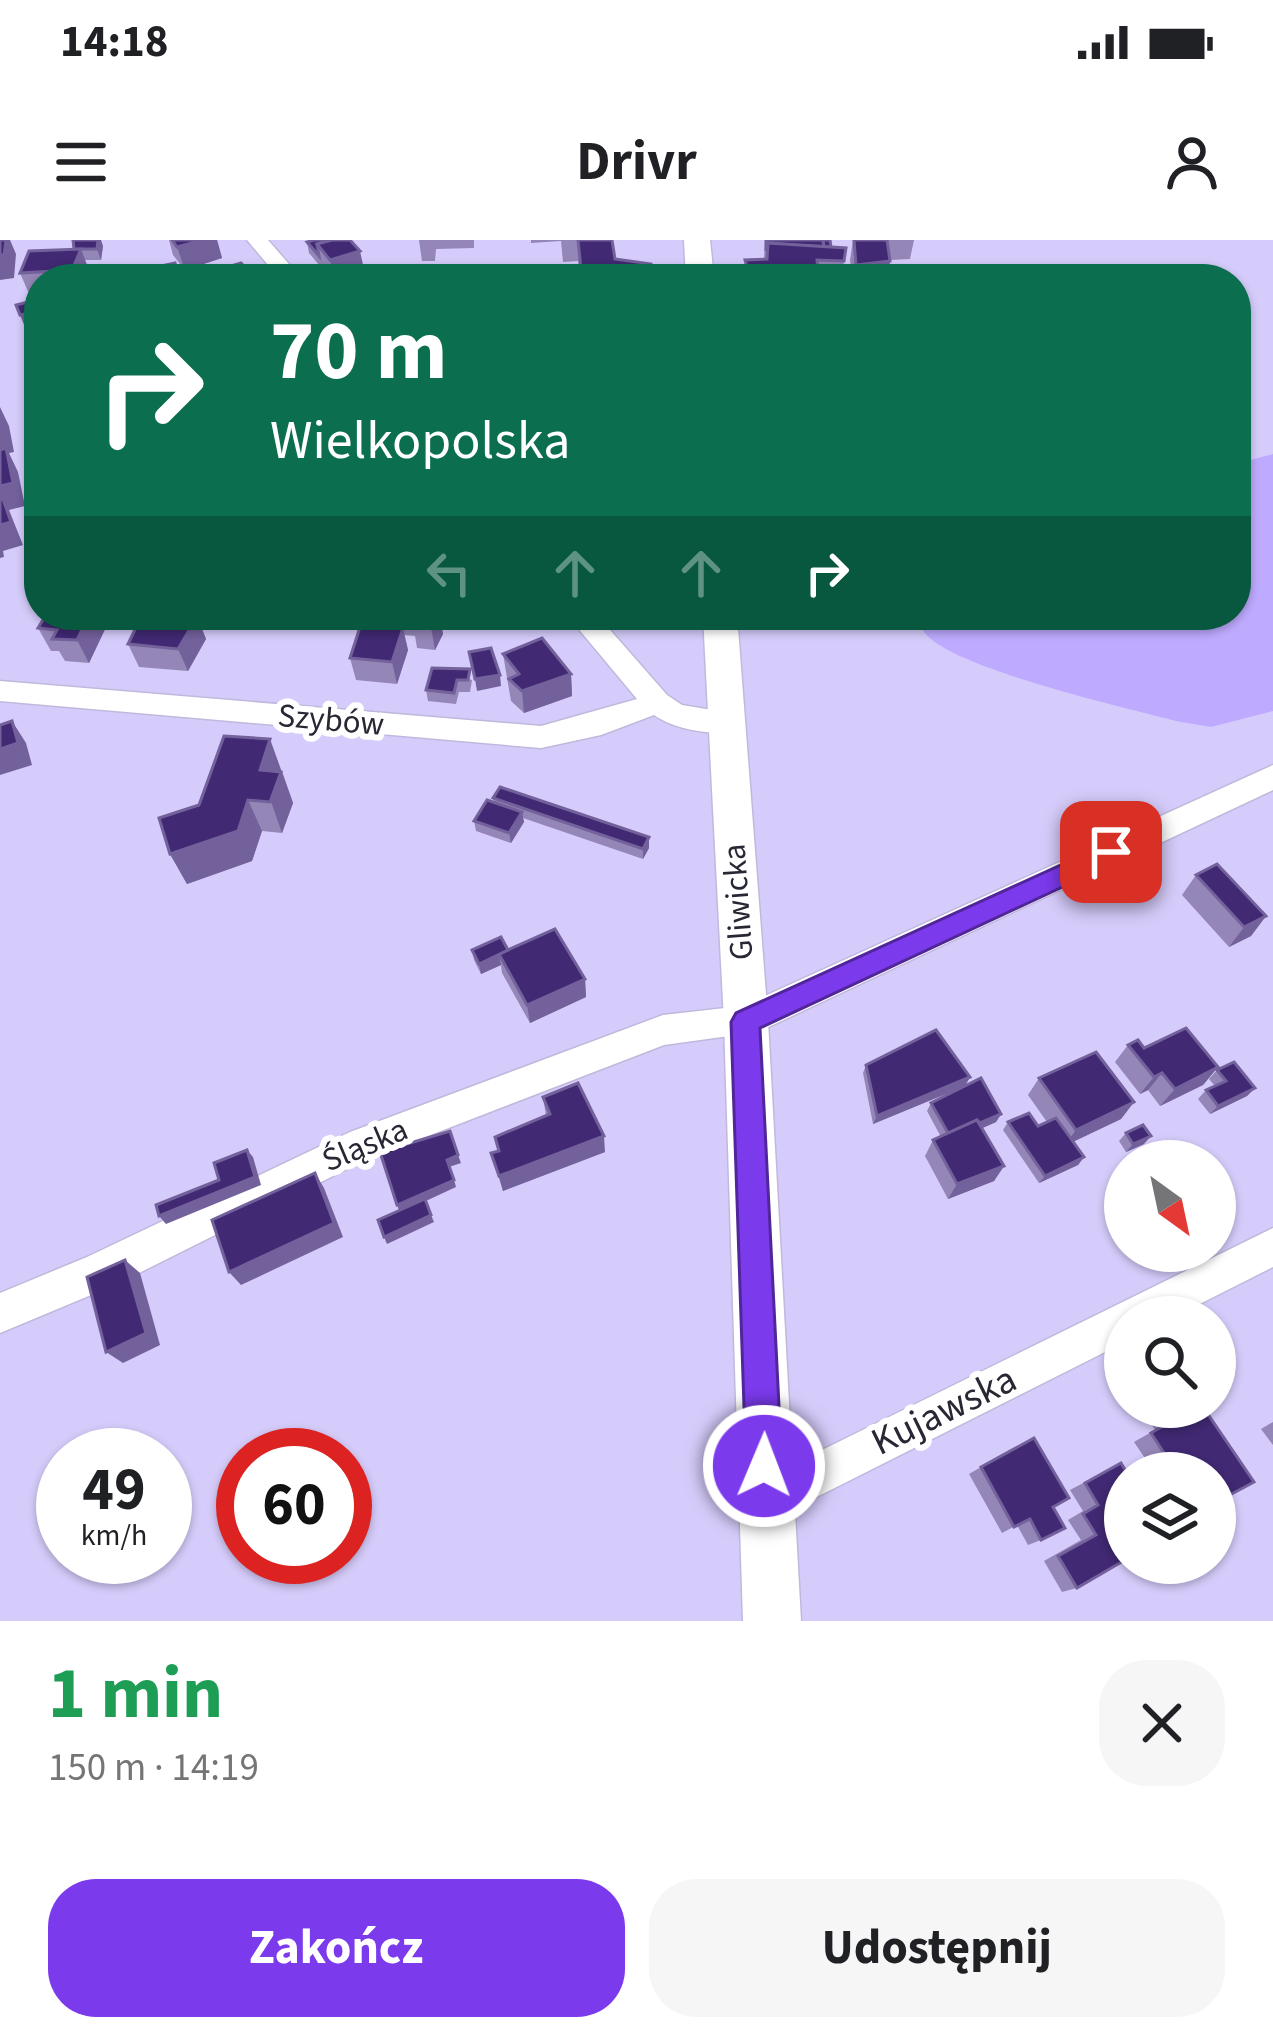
<!DOCTYPE html>
<html lang="pl">
<meta charset="utf-8">
<style>
body{margin:0;font-family:"Source Sans 3",sans-serif;background:#f6f6f6;color:#202124;height:100vh;display:flex;flex-direction:column;font-size:45px;white-space:nowrap}
*{box-sizing:border-box;margin:0}
p{font-size:39px;color:#757577}
.icon{flex:none;width:66px;height:66px;fill:none;stroke:currentColor;stroke-width:2;stroke-linecap:round;stroke-linejoin:round}
.map{position:relative;height:1381px;overflow:hidden}
.sheet{display:flex;flex-direction:column;background:#fff;flex:1}
.sheet>*{flex:none}
.guide{position:absolute;left:24px;top:24px;width:1227px;height:366px;border-radius:48px;box-shadow:0 3px 9px #0004;background:#0b6e4f;color:#fff;overflow:hidden}
.needle{width:78px;rotate:147deg}
.tools{position:absolute;left:1104px;top:900px;display:grid;gap:24px}
.tools a{display:grid;place-items:center;width:132px;height:132px;border-radius:50%;background:#fff;box-shadow:0 3px 9px #0004;font-size:60px}
.speed{position:absolute;left:36px;top:1188px;display:flex;gap:24px;font-size:60px;font-weight:700;text-align:center}
.speed>*{display:grid;place-content:center;width:156px;height:156px;border-radius:50%;background:#fff;box-shadow:0 3px 9px #0004;line-height:1}
.speed small{font-size:30px;font-weight:400}
.speed .limit{border:18px solid #d22;background:#fff;color:#111}
.pin{position:absolute;display:grid;place-items:center;width:102px;height:102px;color:#fff;margin:-51px;border-radius:24px;box-shadow:0 6px 18px #0006}
.me{position:absolute;width:132px;margin:-66px;rotate:1deg;stroke-linejoin:round;filter:drop-shadow(0 0 9px #0008)}
.turn{display:flex;align-items:center;gap:42px;height:252px;padding:0 48px;font-size:54px}
.turn .icon{width:156px;height:156px;stroke-width:2.5}
.turn b{display:block;font-size:84px;line-height:102px}
.lanes{display:flex;align-items:center;height:114px;padding:0 48px;background:#0003;justify-content:center;gap:60px;direction:ltr}
.lanes .off{opacity:.35}
.round{display:grid;place-items:center;flex:none;width:126px;height:126px;border-radius:48px;background:#f6f6f6}
.overview{display:flex;align-items:center;justify-content:space-between;height:204px;padding:0 48px}
h1{font-size:72px;font-weight:700;line-height:90px;color:#1e9e55}
.cta{display:flex;gap:24px;margin-top:auto;padding:24px 48px}
.cta a{flex:1;height:138px;border-radius:48px;background:#7c3aed;color:#fff;font-size:48px;font-weight:700;line-height:138px;text-align:center}
.cta a+a{background:#f6f6f6;color:#202124}
.status{display:flex;justify-content:space-between;align-items:center;height:84px;padding:0 60px;background:#fff;direction:ltr}
.status svg{height:33px;fill:currentColor}
header{display:flex;justify-content:space-between;align-items:center;height:156px;padding:0 48px;background:#fff;font-size:54px;font-weight:700}
.map>svg:first-child{display:block}
.green{fill:#d6ccfb;fill-rule:evenodd}
.water{fill:#beaaff}
.lines{fill:none;stroke-linecap:round;stroke-linejoin:round}
.minor-casing{stroke:#c0b9dc;stroke-width:3}
.major-casing{stroke:#c0b9dc;stroke-width:3}
.minor{fill:#fff;fill-rule:evenodd}
.major{fill:#fff;fill-rule:evenodd}
.wall{fill:#9486b6}
.shaded-wall{fill:#73619c}
.building{fill:#412973;stroke:#73619c;stroke-width:3}
.route{fill:#7c3aed;stroke:#51269a;stroke-width:3}
.labels{text-anchor:middle;dominant-baseline:central;stroke-width:12;stroke-linejoin:round;paint-order:stroke}
.street-label{font-size:33px;fill:#292734;stroke:#fff}
.near-street-label{font-size:39px;fill:#292734;stroke:#fff}
</style>
<div class="status"><b>14:18</b><svg viewBox="0 0 49 12"><path d="M0 12V9h3v3zM5 12V6h3v6zM10 12V3h3v9zM15 12V0h3v12zM26 1h20v11H26zM47 4h2v5h-2z"/></svg></div>
<header><svg class="icon" aria-label="menu" viewBox="0 0 24 24"><path d="M4 6h16M4 12h16M4 18h16"/></svg>Drivr<svg class="icon" aria-label="person" viewBox="0 0 24 24"><circle cx="12" cy="8" r="4"/><path d="M4 21q1-7 8-7t8 7"/></svg></header>
<div class="map">
<svg width="1273" height="1381" viewBox="0 0 1273 1381">
<rect width="100%" height="100%" fill="#e8e4fa"/>
<path class="green" d="M0 0H1273V1381H0ZM39 39H1236V375H39ZM1125 921H1215V1011H1125ZM1125 1077H1215V1167H1125ZM63 1215H165V1317H63ZM243 1215H345V1317H243ZM1125 1233H1215V1323H1125Z"/>
<path class="water" d="M1273 214V471L1211 487 1181 482C1126 468 970 432 931 399 922 392 920 386 922 375H1236V224Z"/>
<g class="lines">
<defs>
<g id="minor">
<path d="M247 0H268L302 39H280Z"/>
<path d="M567 375H597L667 455 682 465 736 474 741 482 736 490C713 497 674 489 654 475L601 495 541 508 0 461V441L541 486 637 459Z"/>
<path d="M1273 525V550L758 792 664 805 363 921 115 1045 0 1093V1053L87 1017 350 892 663 775 743 766Z"/>
<path d="M1273 988V1027L1174 1077H1125V1102L779 1276 764 1283 749 1276 742 1261 749 1246Z"/>
</g>
<g id="major">
<path d="M684 0H710L714 39H686Z"/>
<path d="M703 375H737L768 781 801 1381H743L724 781Z"/>
</g>
</defs>
<use href="#minor" class="minor-casing"/>
<use href="#major" class="major-casing"/>
<use href="#minor" class="minor"/>
<use href="#major" class="major"/>
</g>
<g class="wall">
<path d="M169 0H217L222 18 185 30 173 15Z"/>
<path d="M314 0 365 34 348 39H331L309 13 307 2Z"/>
<path d="M419 0H474V8L436 9 435 21H422Z"/>
<path d="M531 0H612L615 19 652 39H580L578 21 563 22 561 1 531 3Z"/>
<path d="M765 0 846 8 842 35H852L850 20 853 0H914L910 19 890 20 887 39H744L745 20 764 19Z"/>
<path d="M103 6 101 20H85L90 33 87 39H39V56H30L20 33 75 10Z"/>
<path d="M46 375H102L107 385 89 423 65 421 59 411H51L38 388Z"/>
<path d="M142 375 197 377 206 399 188 431 139 427 128 404Z"/>
<path d="M344 375H439L443 394 435 410 417 408 415 396 404 395 408 410 397 444 356 440 350 418 360 389 347 387Z"/>
<path d="M503 414 571 434 572 456 524 473 511 461Z"/>
<path d="M432 428 472 440 470 452H459L456 464 428 461 426 450Z"/>
<path d="M282 531 293 563 282 593 262 591 252 621 187 644 170 614 199 565Z"/>
<path d="M493 558 649 608 643 619 523 578 524 582 511 603 476 591 474 581 494 562Z"/>
<path d="M1196 635 1266 676 1251 696 1229 707 1182 655Z"/>
<path d="M472 710H508L585 739 586 757 530 783 502 733 501 725 481 734 474 720Z"/>
<path d="M1128 805 1144 808 1218 827 1203 845 1160 866 1148 850 1140 854 1115 822Z"/>
<path d="M866 825 970 837 965 846 873 884 863 833Z"/>
<path d="M1217 830 1255 848 1247 856 1210 874 1198 859 1206 850 1215 846 1209 839Z"/>
<path d="M1039 838 1134 862 1121 879 1073 902 1084 917 1078 925 1039 943 1003 890 1008 882 1038 886 1047 882 1028 855Z"/>
<path d="M543 857 605 912 503 951 491 913 499 911 546 876Z"/>
<path d="M931 863 1001 874 996 882 982 888 1004 926 994 941 948 959 925 916 933 900 941 897 927 871Z"/>
<path d="M1126 893 1144 904 1126 912 1119 901Z"/>
<path d="M1150 1167H1203L1226 1257 1215 1261V1233H1155L1134 1202 1155 1190 1143 1171Z"/>
<path d="M1273 1182V1205L1261 1189Z"/>
<path d="M1121 1223 1077 1348 1062 1352 1044 1321 1081 1300 1068 1280 1083 1271 1070 1250Z"/>
<path d="M981 1227 1053 1267 1041 1300 1028 1305 1017 1285 1002 1293 969 1234Z"/>
</g>
<g class="shaded-wall">
<path d="M6 0H10L16 14 14 38 0 40V15Z"/>
<path d="M98 0H101L103 6 101 20 97 9Z"/>
<path d="M203 0H217L222 18 185 30 177 7Z"/>
<path d="M81 9 90 33 87 39H76L72 30Z"/>
<path d="M360 11 365 34 348 39H334L330 20Z"/>
<path d="M890 21 887 39H854L856 25Z"/>
<path d="M176 28 180 39H155L153 34Z"/>
<path d="M39 71V84L25 87 20 75Z"/>
<path d="M0 167 9 186 14 212 9 213 18 232 25 266 9 270 23 305 3 311 4 317 0 318Z"/>
<path d="M89 375H102L107 385 89 423 77 400Z"/>
<path d="M437 375H439L443 394 435 410 431 387Z"/>
<path d="M197 377 206 399 188 431 178 409Z"/>
<path d="M403 388 408 410 397 444 392 422Z"/>
<path d="M571 434 572 456 524 473 522 451Z"/>
<path d="M500 435 501 446 477 451 475 439Z"/>
<path d="M12 481 26 503 32 525 0 535V509Z"/>
<path d="M270 499 293 563 282 593 260 530Z"/>
<path d="M248 560 262 591 252 621 187 644 170 614Z"/>
<path d="M522 572 524 582 511 603 509 593Z"/>
<path d="M649 597V608L643 619V609Z"/>
<path d="M1266 676 1251 696 1229 707 1244 687Z"/>
<path d="M499 715 501 725 481 734 479 724Z"/>
<path d="M585 739 586 757 530 783 527 765Z"/>
<path d="M1218 827 1203 845 1160 866 1175 849Z"/>
<path d="M1162 833 1148 850 1140 854 1154 837Z"/>
<path d="M970 837 965 846 873 884 877 876Z"/>
<path d="M1255 848 1247 856 1210 874 1218 866Z"/>
<path d="M1134 862 1121 879 1064 906 1076 890Z"/>
<path d="M1001 874 996 882 945 905 950 897Z"/>
<path d="M604 896 605 912 503 951 499 936Z"/>
<path d="M1151 896 1144 904 1126 912 1133 904Z"/>
<path d="M247 910 253 917 261 945 166 984 159 976 255 937Z"/>
<path d="M458 915 461 923 449 927 447 920Z"/>
<path d="M1084 917 1078 925 1039 943 1045 936Z"/>
<path d="M1004 926 994 941 948 959 957 944Z"/>
<path d="M315 933 324 948 343 997 241 1045 229 1032Z"/>
<path d="M454 940 456 947 400 973 397 965Z"/>
<path d="M431 975 434 982 387 1004 384 997Z"/>
<path d="M125 1020 140 1033 160 1105 123 1123 106 1112Z"/>
</g>
<g class="building">
<path d="M0 0H6L4 15H0Z"/>
<path d="M73 0H98L97 9H74Z"/>
<path d="M172 0H203L177 7Z"/>
<path d="M314 0H332L317 4 319 16 307 2Z"/>
<path d="M332 0H350L360 11 330 20 317 4Z"/>
<path d="M578 0H612L615 19 651 24 652 39H617V36L612 37 611 27 581 29Z"/>
<path d="M766 0H823L824 7 768 3 766 11Z"/>
<path d="M823 0H830L831 7H824Z"/>
<path d="M854 0H887L890 21 856 25Z"/>
<path d="M768 3 846 8 844 21 817 20 819 39 750 38 745 20 767 19Z"/>
<path d="M81 9 72 30 20 33 29 11Z"/>
<path d="M175 23 176 28 153 34 151 28Z"/>
<path d="M241 23 255 39H217L211 32Z"/>
<path d="M834 35H870V39H835Z"/>
<path d="M36 60 39 71 20 75 16 65Z"/>
<path d="M6 208 13 243 0 246V210Z"/>
<path d="M3 259 11 282 0 285V260Z"/>
<path d="M46 375H89L77 400 52 399 57 390 38 388Z"/>
<path d="M142 375H172L197 377 178 409 128 404Z"/>
<path d="M416 375H437L431 387 412 385Z"/>
<path d="M361 384 403 388 392 422 350 418Z"/>
<path d="M542 398 571 434 522 451 509 439 519 434 503 414Z"/>
<path d="M491 408 500 435 475 439 469 412Z"/>
<path d="M432 428 470 429 468 440H457L454 453 426 450Z"/>
<path d="M12 481 18 503 0 509V485Z"/>
<path d="M224 496 270 499 260 530 281 532 270 562 248 560 238 591 170 614 159 578 199 565Z"/>
<path d="M500 547 649 597 643 609 493 558Z"/>
<path d="M487 560 522 572 509 593 474 581Z"/>
<path d="M1217 624 1266 676 1244 687 1196 635Z"/>
<path d="M555 689 585 739 527 765 499 714Z"/>
<path d="M501 697 508 710 479 724 472 710Z"/>
<path d="M1186 788 1218 827 1175 849 1162 833 1154 837 1128 805 1138 800 1144 808Z"/>
<path d="M936 790 970 837 877 876 866 825Z"/>
<path d="M1096 812 1134 862 1076 890 1039 838Z"/>
<path d="M1234 822 1255 848 1218 866 1206 850 1226 841 1217 830Z"/>
<path d="M981 838 1001 874 980 883 977 880 948 893 931 863Z"/>
<path d="M578 843 604 896 499 936 491 913 499 911 495 897 550 874 543 857Z"/>
<path d="M1029 873 1038 886 1056 878 1084 917 1045 936 1008 882Z"/>
<path d="M977 880 1004 926 957 944 933 900Z"/>
<path d="M1143 885 1151 896 1133 904 1126 893Z"/>
<path d="M450 891 458 915 447 920 454 940 397 965 380 912Z"/>
<path d="M247 910 255 937 159 976 156 965 219 940 214 923Z"/>
<path d="M315 933 334 983 229 1032 212 980Z"/>
<path d="M425 959 431 975 384 997 378 980Z"/>
<path d="M125 1020 146 1093 106 1112 87 1037Z"/>
<path d="M1163 1167H1203L1254 1242 1226 1257 1224 1252 1215 1257V1233H1177L1151 1193 1172 1181Z"/>
<path d="M1034 1198 1069 1258 1053 1267 1065 1288 1041 1300 1030 1279 1014 1287 981 1227Z"/>
<path d="M1121 1223 1127 1233H1125V1320L1077 1348 1058 1316 1096 1295 1083 1274 1098 1265 1085 1243Z"/>
</g>
<path class="route" d="M1111 602 1120 605 1124 612 1120 620 760 788 782 1226 777 1239 764 1244 752 1239 746 1226 731 782 736 773Z"/>
<g class="labels">
<g class="street-label">
<text transform="translate(331 480) rotate(5)">Szybów</text>
<text transform="translate(738 662) rotate(-94)">Gliwicka</text>
<text transform="translate(365 905) rotate(-23)">Śląska</text>
</g>
<g class="near-street-label">
<text transform="translate(944 1171) rotate(-26)">Kujawska</text>
</g>
</g>
</svg>
<div class="tools">
<a><svg class="needle" viewBox="-14 -14 28 28"><path d="M0-13l5 13h-10z" fill="#e53935"/><path d="M0 13l5-13h-10z" fill="#757577"/></svg></a>
<a><svg class="icon" aria-label="search" viewBox="0 0 24 24"><circle cx="10" cy="10" r="6"/><path d="M15 15l6 6"/></svg></a>
<a><svg class="icon" aria-label="layers" viewBox="0 0 24 24"><path d="M12 4l9 5-9 5-9-5zM3 14l9 5 9-5"/></svg></a>
</div>
<div class="speed"><div>49<small>km/h</small></div><div class="limit">60</div></div>
<div class="pin" style="left:1111px;top:612px;background:#d93025"><svg class="icon" aria-label="arrive" viewBox="0 0 24 24"><path d="M6 21V4h12l-3 4 3 4H6"/></svg></div>
<svg class="me" style="left:764px;top:1226px" viewBox="-20 -20 40 40"><circle r="17" fill="#7c3aed" stroke="#fff" stroke-width="3"/><path d="M0-11L8 9 0 5-8 9z" fill="#fff"/></svg>
<div class="guide">
<div class="turn"><svg class="icon" aria-label="right" viewBox="0 0 24 24"><path d="M7 20v-9h11M14 6l5 5-5 5"/></svg><div><b>70 m</b>Wielkopolska</div></div>
<div class="lanes"><svg class="icon off" aria-label="left" viewBox="0 0 24 24"><path d="M17 20v-9H6M10 6l-5 5 5 5"/></svg><svg class="icon off" aria-label="ahead" viewBox="0 0 24 24"><path d="M12 20V5M6 11l6-6 6 6"/></svg><svg class="icon off" aria-label="ahead" viewBox="0 0 24 24"><path d="M12 20V5M6 11l6-6 6 6"/></svg><svg class="icon" aria-label="right" viewBox="0 0 24 24"><path d="M7 20v-9h11M14 6l5 5-5 5"/></svg></div>
</div>
</div>
<section class="sheet">
<div class="overview"><div><h1>1 min</h1><p>150 m · 14:19</p></div><a class="round"><svg class="icon" aria-label="close" viewBox="0 0 24 24"><path d="M6 6l12 12M18 6L6 18"/></svg></a></div>
<div class="cta"><a>Zakończ</a><a>Udostępnij</a></div>
</section>
